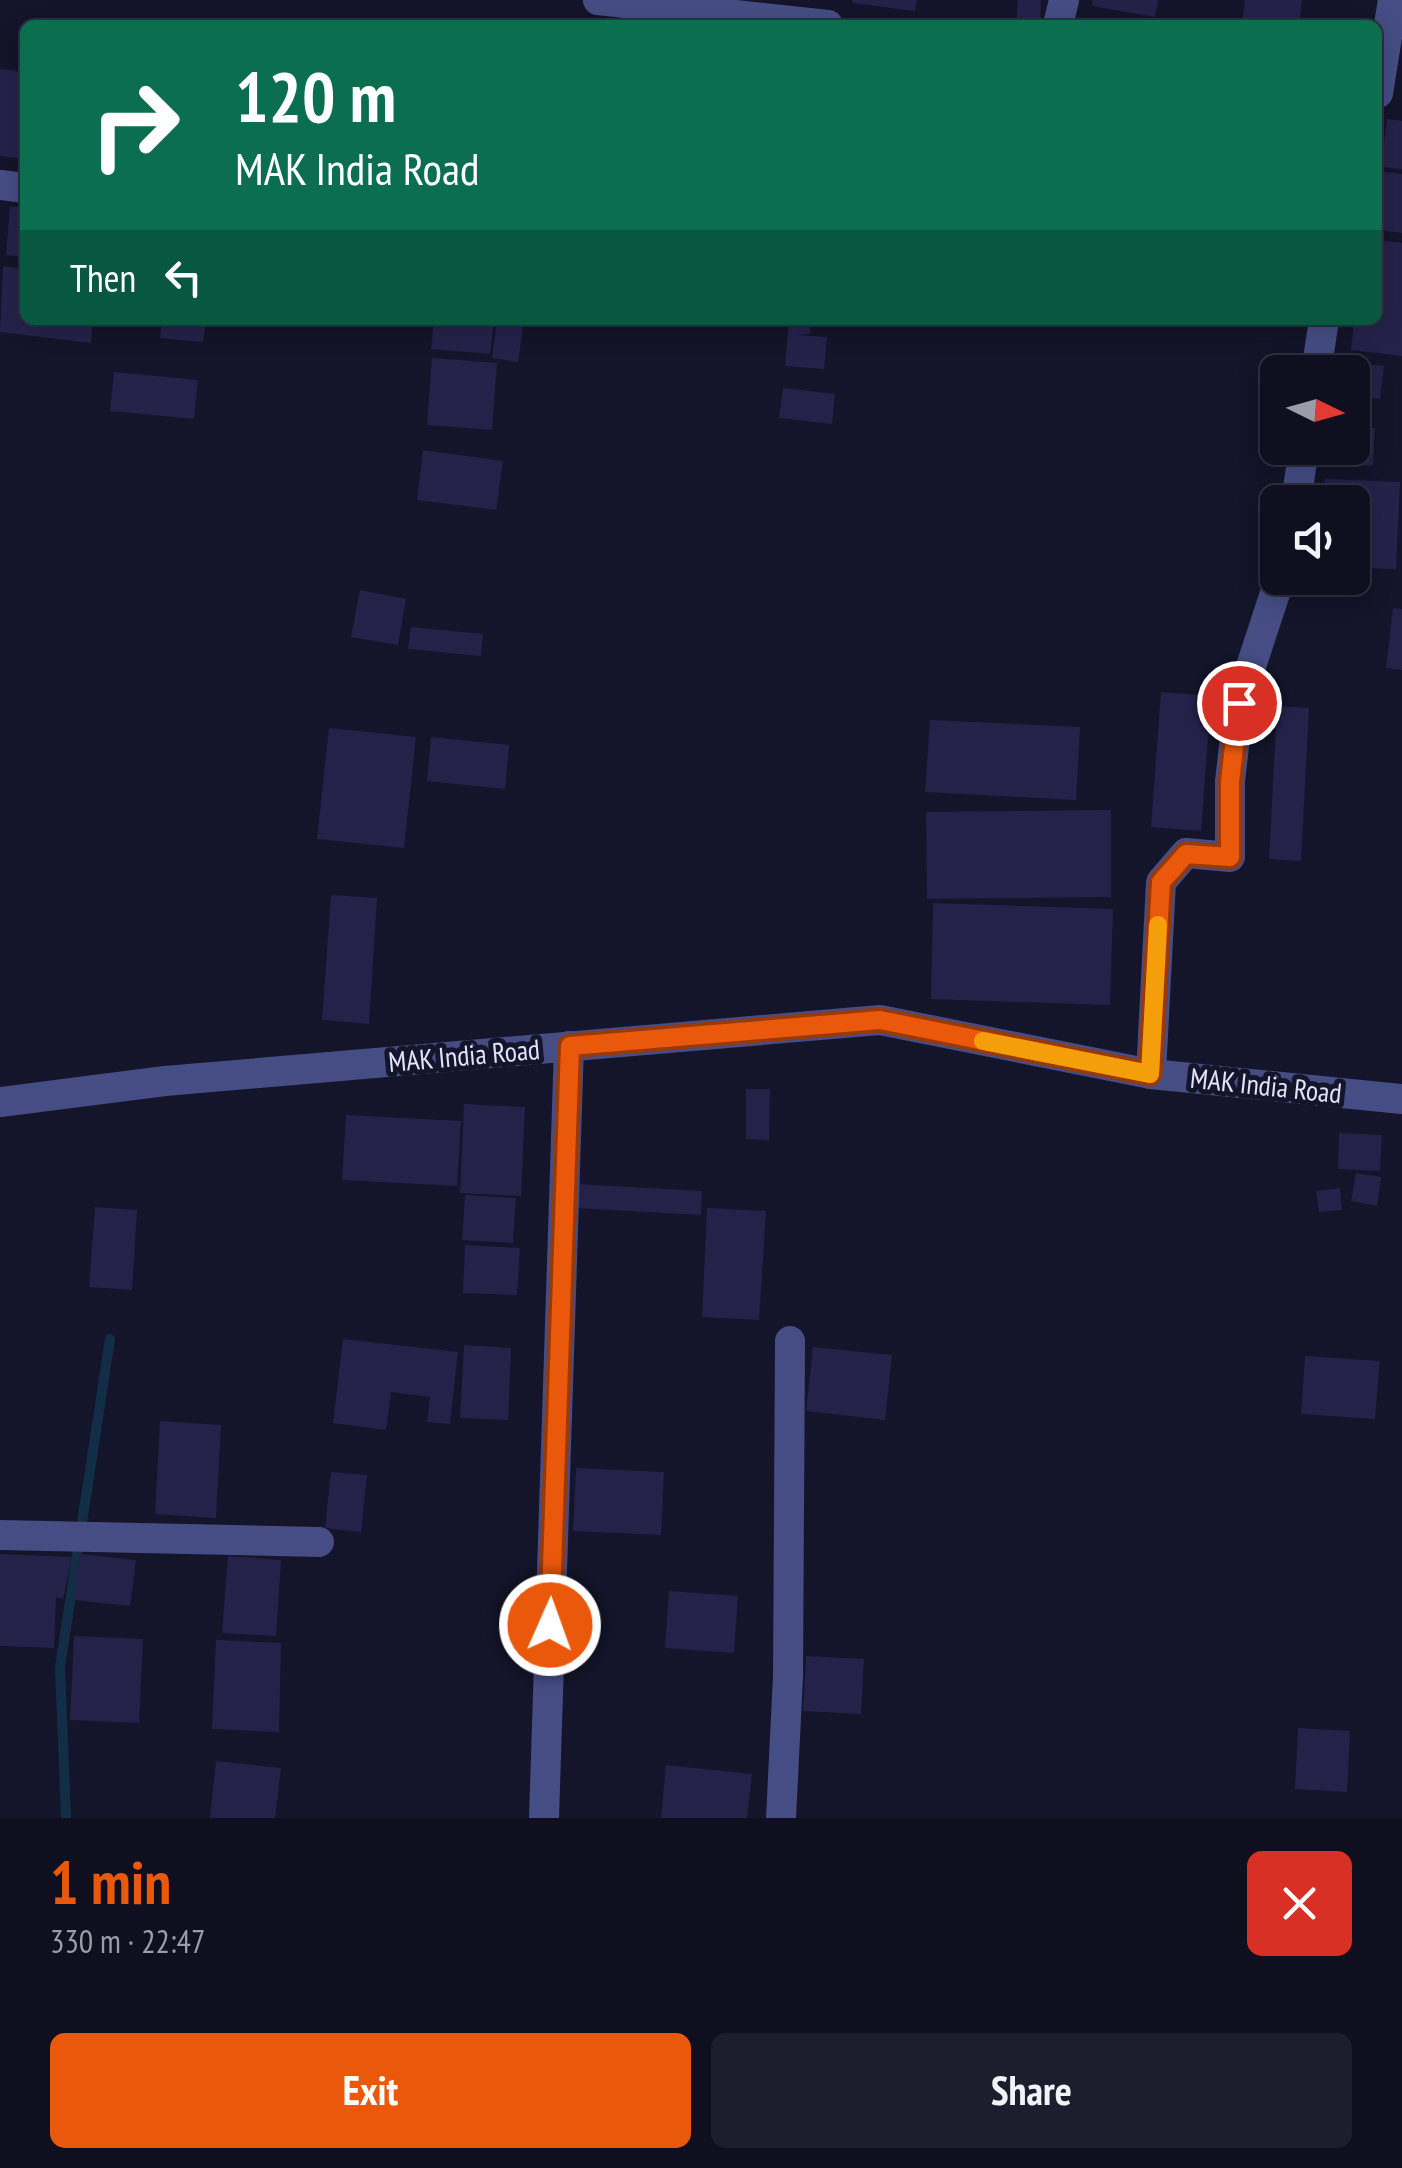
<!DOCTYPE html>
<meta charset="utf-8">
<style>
body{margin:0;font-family:"PT Sans Narrow",sans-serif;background:#1d1d2d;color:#f1f3f6;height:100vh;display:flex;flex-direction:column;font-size:38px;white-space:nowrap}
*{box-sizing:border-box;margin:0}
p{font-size:32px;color:#9b9ca5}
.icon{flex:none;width:55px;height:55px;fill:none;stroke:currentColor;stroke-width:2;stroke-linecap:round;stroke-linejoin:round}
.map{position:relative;height:1818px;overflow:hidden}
.drawer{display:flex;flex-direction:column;background:#0f0f20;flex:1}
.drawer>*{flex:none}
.banner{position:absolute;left:20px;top:20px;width:1362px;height:305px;border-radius:15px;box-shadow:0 5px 25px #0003,0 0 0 2px #2f2f3e;background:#0b6e4f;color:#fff;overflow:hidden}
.needle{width:65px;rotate:95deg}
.controls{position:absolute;left:1260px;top:355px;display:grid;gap:20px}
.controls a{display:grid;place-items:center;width:110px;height:110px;border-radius:15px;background:#0f0f20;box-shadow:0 5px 25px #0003,0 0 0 2px #2f2f3e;font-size:50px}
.pin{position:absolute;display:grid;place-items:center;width:85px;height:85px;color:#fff;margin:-42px;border:5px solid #fff;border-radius:50%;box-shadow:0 2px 10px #0007}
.me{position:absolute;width:110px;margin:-55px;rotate:2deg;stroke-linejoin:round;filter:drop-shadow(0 0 8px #0008)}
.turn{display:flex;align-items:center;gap:35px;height:210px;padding:0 50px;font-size:45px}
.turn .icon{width:130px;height:130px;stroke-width:2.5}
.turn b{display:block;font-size:70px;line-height:85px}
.then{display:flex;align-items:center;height:95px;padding:0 50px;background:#0003;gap:20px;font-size:38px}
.round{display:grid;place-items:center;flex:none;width:105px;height:105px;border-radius:15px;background:#1d1d2d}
.summary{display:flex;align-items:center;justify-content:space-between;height:170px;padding:0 50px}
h1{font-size:60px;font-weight:600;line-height:75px;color:#ea580c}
.action{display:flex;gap:20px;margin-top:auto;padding:20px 50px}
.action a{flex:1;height:115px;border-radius:15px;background:#ea580c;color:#fff;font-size:40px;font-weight:600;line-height:115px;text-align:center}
.action a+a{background:#1d1d2d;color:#f1f3f6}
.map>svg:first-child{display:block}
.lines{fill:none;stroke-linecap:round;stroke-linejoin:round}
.stream{stroke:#122e46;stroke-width:10}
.building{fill:#242249}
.minor{stroke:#454d84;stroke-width:30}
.route-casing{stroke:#983908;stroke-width:25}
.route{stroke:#ea580c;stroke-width:18}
.slow{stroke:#f59e0b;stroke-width:18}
.labels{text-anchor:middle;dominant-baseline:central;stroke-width:10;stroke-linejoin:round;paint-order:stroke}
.street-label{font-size:28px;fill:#e1e2fc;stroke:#14142a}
</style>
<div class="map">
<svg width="1402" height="1818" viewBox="0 0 1402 1818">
<rect width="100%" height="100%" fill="#14142a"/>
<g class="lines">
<path class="stream" d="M66 1818 60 1667 110 1339"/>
</g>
<g class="building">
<path d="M853 0H917L915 11 852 3Z"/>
<path d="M1018 0H1041L1040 25H1016Z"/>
<path d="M1093 0H1158L1155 17 1092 6Z"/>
<path d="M1245 0H1302L1299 25H1242Z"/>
<path d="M0 69 25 72V159L0 156Z"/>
<path d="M1387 119 1402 121V169L1381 167Z"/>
<path d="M1378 171 1402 174V233L1378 230Z"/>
<path d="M10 206 25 208V257L6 255Z"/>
<path d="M1378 240 1402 243V356L1351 350 1354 320H1378Z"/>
<path d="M3 266 25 269V320H93L91 343 0 332Z"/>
<path d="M162 320H206L203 342 160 338Z"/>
<path d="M434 320H494L490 354 431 349Z"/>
<path d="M497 320H524L518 362 492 358Z"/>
<path d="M789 320H810V334L797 335 827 337 824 369 785 366Z"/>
<path d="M432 358 497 363 492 430 427 425Z"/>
<path d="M1347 362 1384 366 1380 399 1352 396V372H1345Z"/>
<path d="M114 372 198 380 194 419 110 411Z"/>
<path d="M783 388 835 394 832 424 779 418Z"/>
<path d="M1352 427 1375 428 1373 466 1344 464 1345 448H1352Z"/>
<path d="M423 450 503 461 496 510 417 500Z"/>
<path d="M1325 479 1400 482 1396 569 1352 568V502H1324Z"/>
<path d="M360 590 406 599 398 645 351 637Z"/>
<path d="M1393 608 1402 609V670L1386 668Z"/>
<path d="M411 627 483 634 481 656 408 649Z"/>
<path d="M1161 692 1211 696 1201 831 1151 827Z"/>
<path d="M1277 706 1309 708 1301 861 1269 859Z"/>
<path d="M930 720 1080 727 1076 800 925 792Z"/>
<path d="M329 728 416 737 404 848 317 839Z"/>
<path d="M431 737 509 745 505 789 427 781Z"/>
<path d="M1111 810V897L927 899 926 812Z"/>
<path d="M331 895 377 898 369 1024 322 1020Z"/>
<path d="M933 903 1113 909 1110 1005 931 999Z"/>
<path d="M746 1089H770L769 1140 746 1139Z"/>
<path d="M464 1104 525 1107 521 1196 460 1193Z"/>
<path d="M346 1115 461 1121 457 1186 342 1180Z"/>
<path d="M1339 1133 1382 1135 1380 1171 1338 1169Z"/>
<path d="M1356 1173 1381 1177 1377 1206 1351 1201Z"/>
<path d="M577 1184 702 1191 701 1215 576 1208Z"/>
<path d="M1340 1188 1342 1210 1319 1212 1316 1191Z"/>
<path d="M465 1195 516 1198 513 1243 462 1240Z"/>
<path d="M95 1207 137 1210 132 1290 89 1287Z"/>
<path d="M707 1208 766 1211 759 1320 702 1317Z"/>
<path d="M465 1245 520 1248 517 1295 463 1293Z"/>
<path d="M343 1339 458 1352 450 1424 427 1422 430 1397 391 1392 386 1430 333 1423Z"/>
<path d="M464 1345 511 1348 508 1420 460 1418Z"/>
<path d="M813 1347 892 1355 885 1420 806 1411Z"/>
<path d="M1305 1356 1380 1361 1375 1419 1301 1414Z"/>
<path d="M160 1421 221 1425 216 1518 155 1514Z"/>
<path d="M576 1468 664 1472 661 1535 573 1531Z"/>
<path d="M331 1472 367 1475 361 1532 325 1528Z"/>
<path d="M0 1554 72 1557 63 1599 56 1597 54 1648 0 1646Z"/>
<path d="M79 1554 136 1560 130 1606 74 1600Z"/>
<path d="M228 1556 281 1560 276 1636 222 1633Z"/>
<path d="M669 1591 738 1596 734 1653 665 1648Z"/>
<path d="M74 1636 143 1639 139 1723 70 1720Z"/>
<path d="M216 1640 281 1643 279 1732 212 1729Z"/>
<path d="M806 1656 864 1659 861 1714 803 1711Z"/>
<path d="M1298 1728 1350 1731 1347 1792 1295 1789Z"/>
<path d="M216 1761 281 1768 275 1818H210Z"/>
<path d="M666 1765 752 1774 747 1818H661Z"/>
</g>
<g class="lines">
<g class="minor">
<path d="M598 0 828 25"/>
<path d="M1058 25 1064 0"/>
<path d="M1378 93 1393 0"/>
<path d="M0 185 25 188"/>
<path d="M1316 372 1324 320"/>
<path d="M1296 502 1304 448"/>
<path d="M1151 1074 1161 882 1186 853 1230 857V781L1239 703 1280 578"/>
<path d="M0 1102 165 1081 880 1020 1151 1074 1402 1099"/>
<path d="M0 1535 319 1542"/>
<path d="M544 1818 569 1046"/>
<path d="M781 1818 788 1677 790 1341"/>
</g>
</g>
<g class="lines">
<defs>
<path id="route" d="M550 1625 570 1046 880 1020 1150 1074 1161 882 1186 854 1230 857V782L1239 703"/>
</defs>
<use href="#route" class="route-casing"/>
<use href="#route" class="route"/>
<path class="slow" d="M983 1041 1150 1074 1158 925"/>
</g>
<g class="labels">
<g class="street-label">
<text transform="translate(464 1055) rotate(-5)">MAK India Road</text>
<text transform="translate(1266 1085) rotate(6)">MAK India Road</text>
</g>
</g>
</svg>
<div class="controls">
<a><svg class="needle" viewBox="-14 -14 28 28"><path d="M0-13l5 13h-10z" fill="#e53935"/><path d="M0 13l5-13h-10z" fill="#9b9ca5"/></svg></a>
<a><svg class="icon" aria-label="sound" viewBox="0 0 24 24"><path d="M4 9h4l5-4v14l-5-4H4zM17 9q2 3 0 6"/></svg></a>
</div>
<div class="pin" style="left:1239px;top:703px;background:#d93025"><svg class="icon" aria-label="arrive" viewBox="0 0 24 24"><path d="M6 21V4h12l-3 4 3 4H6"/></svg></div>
<svg class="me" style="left:550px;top:1625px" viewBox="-20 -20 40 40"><circle r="17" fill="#ea580c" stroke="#fff" stroke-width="3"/><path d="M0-11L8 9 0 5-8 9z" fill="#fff"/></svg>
<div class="banner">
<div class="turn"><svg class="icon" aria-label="right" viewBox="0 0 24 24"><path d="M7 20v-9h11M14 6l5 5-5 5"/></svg><div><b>120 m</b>MAK India Road</div></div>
<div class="then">Then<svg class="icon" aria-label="left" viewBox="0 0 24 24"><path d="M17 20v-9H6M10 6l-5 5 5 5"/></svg></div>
</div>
</div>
<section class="drawer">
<div class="summary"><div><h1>1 min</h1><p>330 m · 22:47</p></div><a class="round" style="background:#d93025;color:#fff"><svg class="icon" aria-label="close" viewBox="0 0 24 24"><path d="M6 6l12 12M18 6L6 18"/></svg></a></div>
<div class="action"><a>Exit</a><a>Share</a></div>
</section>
